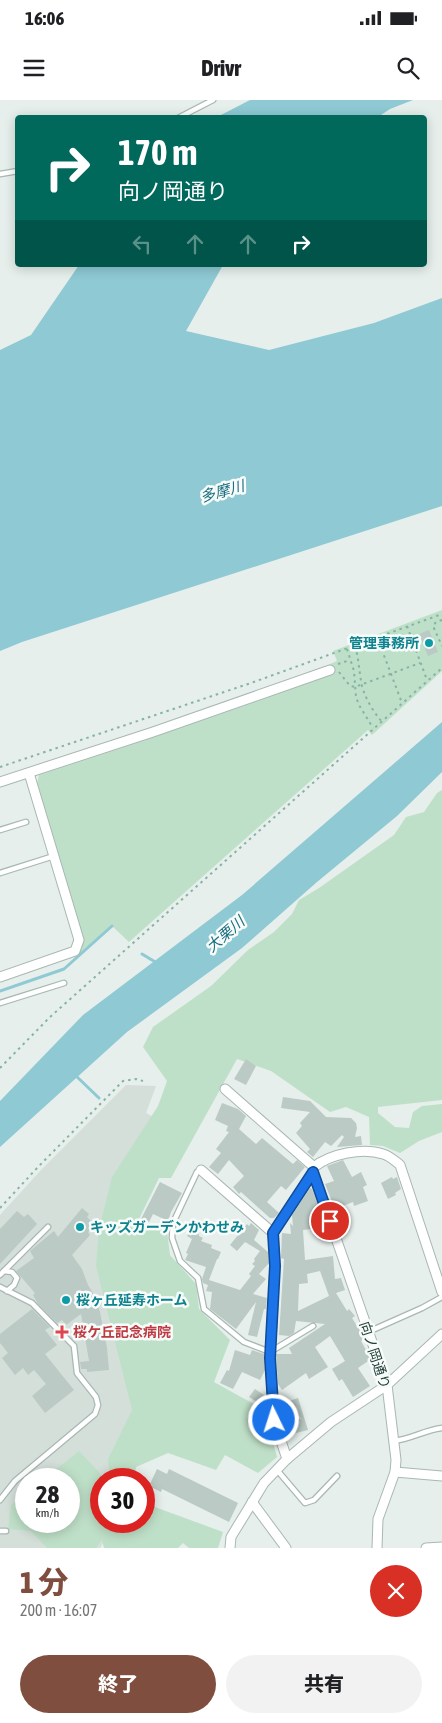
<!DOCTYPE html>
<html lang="ja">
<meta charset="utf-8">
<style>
body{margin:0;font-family:"Asap Condensed","Noto Sans JP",sans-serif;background:#f2f2f2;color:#202124;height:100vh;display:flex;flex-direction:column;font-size:19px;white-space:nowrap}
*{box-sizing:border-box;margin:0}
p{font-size:16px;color:#757577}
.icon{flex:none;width:28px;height:28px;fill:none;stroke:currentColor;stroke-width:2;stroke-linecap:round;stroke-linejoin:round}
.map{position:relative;height:1448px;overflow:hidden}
.sheet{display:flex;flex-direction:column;background:#fff;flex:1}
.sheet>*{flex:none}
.guide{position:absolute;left:15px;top:15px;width:412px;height:152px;border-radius:5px;box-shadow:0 2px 12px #0003;background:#00695c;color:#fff;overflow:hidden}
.speed{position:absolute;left:15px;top:1368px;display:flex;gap:10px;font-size:25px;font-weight:700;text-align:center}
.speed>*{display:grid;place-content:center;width:65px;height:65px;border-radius:50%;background:#fff;box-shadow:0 2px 12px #0003;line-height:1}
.speed small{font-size:12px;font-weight:400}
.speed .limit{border:8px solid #d22;background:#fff;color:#111}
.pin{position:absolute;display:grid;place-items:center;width:42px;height:42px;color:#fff;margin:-21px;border:2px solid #fff;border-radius:50%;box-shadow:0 1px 5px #0007}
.me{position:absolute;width:55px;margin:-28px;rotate:356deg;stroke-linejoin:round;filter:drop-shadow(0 0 4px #0008)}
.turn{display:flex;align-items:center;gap:18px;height:105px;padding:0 20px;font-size:22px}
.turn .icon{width:65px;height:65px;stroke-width:2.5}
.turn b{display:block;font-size:35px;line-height:42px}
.lanes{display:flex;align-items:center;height:48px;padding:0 20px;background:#0003;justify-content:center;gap:25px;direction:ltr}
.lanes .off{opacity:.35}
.round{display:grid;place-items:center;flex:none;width:52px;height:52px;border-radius:26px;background:#f2f2f2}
.head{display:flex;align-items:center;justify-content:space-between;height:85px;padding:0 20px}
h1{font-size:30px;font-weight:800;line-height:38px;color:#7f4e3f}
.button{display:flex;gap:10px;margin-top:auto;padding:10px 20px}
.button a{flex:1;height:58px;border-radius:30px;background:#7f4e3f;color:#fff;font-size:20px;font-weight:800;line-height:58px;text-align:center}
.button a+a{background:#f2f2f2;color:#202124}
.status{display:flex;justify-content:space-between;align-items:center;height:35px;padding:0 25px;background:#fff;direction:ltr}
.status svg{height:14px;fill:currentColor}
header{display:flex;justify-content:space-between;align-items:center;height:65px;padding:0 20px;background:#fff;font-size:22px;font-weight:800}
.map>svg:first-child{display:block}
.built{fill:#d4dfda;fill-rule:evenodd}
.green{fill:#bfe0c8}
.water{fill:#8ec9d4}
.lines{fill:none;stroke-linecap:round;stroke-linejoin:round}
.stream{stroke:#8ec9d4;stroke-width:3}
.building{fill:#bbcac4;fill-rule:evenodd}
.lane-casing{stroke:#a8b8b2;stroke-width:7}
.street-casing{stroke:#a8b8b2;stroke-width:11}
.path{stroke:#86b3a5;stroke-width:2;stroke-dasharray:2.5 4;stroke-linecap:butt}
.lane{stroke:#fff;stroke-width:4.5}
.street{stroke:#fff;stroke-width:9}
.route-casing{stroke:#114b97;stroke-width:12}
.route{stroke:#1a73e8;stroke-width:9}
.culture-dot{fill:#0f9aa8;stroke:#f7fbf9;stroke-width:2}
.health-dot{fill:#e0444e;stroke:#f7fbf9;stroke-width:2}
.labels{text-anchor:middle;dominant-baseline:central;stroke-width:5;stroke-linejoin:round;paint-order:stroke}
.culture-label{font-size:14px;font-weight:bold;fill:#0d838f;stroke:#f7fbf9;text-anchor:start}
.health-label{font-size:14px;font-weight:bold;fill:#be3a42;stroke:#f7fbf9;text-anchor:start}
.street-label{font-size:14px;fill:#24423a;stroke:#f7fbf9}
.water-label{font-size:15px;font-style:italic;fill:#1c6f80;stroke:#f7fbf9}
</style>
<div class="status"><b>16:06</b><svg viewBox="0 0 49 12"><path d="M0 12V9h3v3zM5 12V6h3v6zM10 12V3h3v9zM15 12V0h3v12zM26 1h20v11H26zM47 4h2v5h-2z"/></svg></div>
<header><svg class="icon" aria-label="menu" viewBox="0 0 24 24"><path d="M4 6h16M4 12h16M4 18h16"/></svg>Drivr<svg class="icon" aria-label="search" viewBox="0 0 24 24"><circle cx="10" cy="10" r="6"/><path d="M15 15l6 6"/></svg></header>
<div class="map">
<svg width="442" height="1448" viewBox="0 0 442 1448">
<rect width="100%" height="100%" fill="#e6efeb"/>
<path class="built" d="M126 985 156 986 146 1013 162 1022 111 1134 136 1330 128 1379H101V1421H117L100 1448H0V1115L41 1070ZM26 1379H69V1421H26Z"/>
<g class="green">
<path d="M442 510V571L372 635 368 630 129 842 112 826 79 856 75 851 79 840 37 683 39 675 146 640 331 573 328 565 337 561 333 551Z"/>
<path d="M442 690V1000L378 1007V1013L395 1027 409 1028 413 1012 422 1006 442 1004V1032L419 1041 400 1053 383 1046 370 1045 369 1017 346 1007 330 1012 271 971 237 959 171 1078H159L139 1119 167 1131 170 1155 196 1184 199 1209 230 1240 214 1282 263 1309 277 1357 258 1373 225 1355 216 1370 168 1353 136 1367 134 1379H110L108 1359 132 1310 96 1166 99 1129 112 1077 158 1006 167 981 143 947 153 927 211 886 248 850 274 832 292 814 299 800 319 788 394 735 406 717 424 712 437 693Z"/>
<path d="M79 1351 98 1371 103 1379H101V1421H144V1403L223 1432 218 1448H189L183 1443 178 1448H104L102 1440 96 1448H47L31 1431 8 1429 11 1405 26 1393V1421H69V1379H44Z"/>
</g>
<g class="water">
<path d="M250 0H413L390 9 378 17H217Z"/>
<path d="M79 165H223L186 231 269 250 374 223 442 198V406L22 542 0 551V250L31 235Z"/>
<path d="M442 622V672L397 716 317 782 242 848 127 932 0 1047V1001L83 915 242 795Z"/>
</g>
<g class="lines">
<g class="stream">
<path d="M142 854 157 863"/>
<path d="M0 891 64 869 112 826"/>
<path d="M74 974 99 998"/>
</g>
</g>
<g class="building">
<path d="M429 530 438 552 428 556 419 534Z"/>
<path d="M246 959 256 966 246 985 234 979Z"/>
<path d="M283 997 310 1001 326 1017 351 1018 356 1023 357 1028 355 1037 361 1036 362 1045 337 1047 344 1037 342 1035 331 1046 325 1042 313 1057 307 1052 310 1049 296 1033 302 1026 300 1023 310 1012 281 1008Z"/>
<path d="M222 1003 238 1009 246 1016 239 1029 256 1044 262 1038 293 1064 297 1060 305 1067 286 1090 281 1086 267 1102 279 1113 274 1118H270L241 1092 239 1094 233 1087 244 1076 229 1060 218 1074 209 1067 221 1053 216 1049 229 1032 226 1031 228 1026 215 1020Z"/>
<path d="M343 1060 352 1077 361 1072 367 1085 363 1087 368 1101 354 1106 353 1102 335 1109 325 1084 334 1081 327 1066Z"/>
<path d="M392 1077 393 1079 397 1077 401 1089 395 1093 396 1095 388 1099 381 1083Z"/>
<path d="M160 1082 182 1093 171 1112 168 1121 153 1114 149 1122 141 1119Z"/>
<path d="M310 1088 312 1089 319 1107 320 1128 303 1130 305 1160 333 1156 335 1179 341 1178 345 1190 336 1193 347 1211 349 1209 355 1216 352 1218 364 1237V1239L361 1241 371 1259 358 1268 370 1286 353 1297 342 1279 339 1281 332 1269 345 1261 330 1236 315 1247 328 1267 309 1279 306 1273 282 1290 278 1284 276 1254H292L289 1248 325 1224 296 1221 294 1233 289 1236 279 1235 284 1159 281 1158 282 1133 291 1134 290 1123 293 1126 292 1115ZM320 1171 329 1196 298 1211 299 1184 308 1183 307 1174Z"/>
<path d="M82 1108 89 1114 87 1117 95 1125 88 1132 90 1135 72 1155 82 1169 88 1185 93 1193 92 1200 96 1201 100 1212 107 1248 109 1270 87 1272V1269H81L80 1262 89 1261 81 1214 66 1225 62 1220 57 1223 38 1204 33 1195 35 1193 16 1171 34 1158 30 1151 54 1131 58 1137Z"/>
<path d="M17 1111 24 1117 28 1114 37 1124 0 1164V1129Z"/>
<path d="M251 1123 259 1130 254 1140 268 1152 269 1163 259 1174 266 1179 253 1194 267 1198 266 1208V1209H264L257 1237 248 1235 256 1202 236 1229 210 1209 212 1192 206 1191 209 1182 208 1185 203 1183 202 1179 206 1167 185 1160 188 1154 186 1153 192 1139 187 1136 191 1129 194 1131 197 1125 199 1136 203 1138 201 1141 212 1145 211 1148 221 1152 218 1159H217L209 1180 240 1190 251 1176 249 1174 255 1166 252 1164 255 1161 254 1159 260 1151 245 1142 237 1151 230 1145 247 1124 249 1126Z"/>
<path d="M32 1209 50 1227 45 1230 57 1245 45 1254 74 1290 45 1313 32 1296 46 1284 34 1270 28 1275 23 1268 15 1275 2 1258 8 1253 0 1243V1234Z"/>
<path d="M235 1250 250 1255 252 1250 264 1254 265 1270 260 1280 242 1272 233 1289 220 1283 227 1270 229 1271Z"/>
<path d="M255 1289 264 1295 259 1303 249 1297Z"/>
<path d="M298 1298 308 1330 292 1334 286 1311 302 1320 289 1301Z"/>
<path d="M157 1369 167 1374 169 1369 238 1403 229 1422 162 1389 161 1392 151 1387 152 1385 150 1384Z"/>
</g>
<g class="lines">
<defs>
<g id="lane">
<path d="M178 18 213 0"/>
<path d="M0 74 18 71"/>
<path d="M0 730 26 722"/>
<path d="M0 773 54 756"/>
<path d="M0 903 64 883"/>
<path d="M201 1070 197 1072 173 1123 172 1138 180 1161 198 1178 204 1209 244 1242 270 1252 313 1226"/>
<path d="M4 1171 12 1172 17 1178 14 1185 7 1191"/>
<path d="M0 1175 48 1127"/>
<path d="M0 1187 32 1203 74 1246 77 1273 96 1297 98 1305 95 1314 15 1381 0 1400"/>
<path d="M368 1232 422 1208 442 1197"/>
<path d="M394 1341C411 1339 425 1330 442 1328"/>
<path d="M277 1370 305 1403 314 1400 337 1376"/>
<path d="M0 1431H6"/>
</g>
<g id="street">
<path d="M0 682 153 632 330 570"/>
<path d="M0 877 75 851 79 840 29 673"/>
<path d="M225 989 314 1067"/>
<path d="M314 1067 313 1072 387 1285 396 1360 395 1372 378 1419 377 1448"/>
<path d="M314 1067C330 1054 363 1047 383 1054 390 1056 395 1061 400 1065L442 1192"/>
<path d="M201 1070 273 1133 275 1166 270 1258 274 1320 287 1359"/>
<path d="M273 1133 313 1072"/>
<path d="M395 1372 442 1376"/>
<path d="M252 1402 286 1448"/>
<path d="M230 1448 231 1437 264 1383 287 1359 331 1322 387 1285 442 1234"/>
<path d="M426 1448 442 1447"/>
</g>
</defs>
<use href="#lane" class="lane-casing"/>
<use href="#street" class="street-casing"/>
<g class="path">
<path d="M442 520 436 522 433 526 442 546"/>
<path d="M407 526 427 580"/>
<path d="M377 537 402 603"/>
<path d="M355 546C359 559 359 572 362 586 366 600 373 611 382 622"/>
<path d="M347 549 354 571 356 597 359 605 373 628"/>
<path d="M338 564 350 560"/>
<path d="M339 572 350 586 355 587 420 563"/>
<path d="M0 667 251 583 442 514"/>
<path d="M0 968 50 917 442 568"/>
<path d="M0 1108 38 1067 123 981 136 979 143 981"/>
</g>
<use href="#lane" class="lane"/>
<use href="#street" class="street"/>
</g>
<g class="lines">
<defs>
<path id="route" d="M274 1320 270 1258 275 1166 273 1133 313 1072 330 1121"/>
</defs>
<use href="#route" class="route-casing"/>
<use href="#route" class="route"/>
</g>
<g class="culture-dot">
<circle cx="429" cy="543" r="5"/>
<circle cx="80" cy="1127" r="5"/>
<circle cx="66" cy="1200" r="5"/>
</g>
<path class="health-dot" d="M59.5 1224.5h5v5h5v5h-5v5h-5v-5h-5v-5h5z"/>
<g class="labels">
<g class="culture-label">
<text x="419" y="543" text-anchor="end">管理事務所</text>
<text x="90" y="1127">キッズガーデンかわせみ</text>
<text x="76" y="1200">桜ヶ丘延寿ホーム</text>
</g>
<g class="health-label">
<text x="73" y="1232">桜ケ丘記念病院</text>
</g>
<g class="street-label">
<text transform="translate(375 1255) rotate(72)">向ノ岡通り</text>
</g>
<g class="water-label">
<text transform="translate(222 391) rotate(-15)">多摩川</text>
<text transform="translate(225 834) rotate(-41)">大栗川</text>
</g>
</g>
</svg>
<div class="speed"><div>28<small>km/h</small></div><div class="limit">30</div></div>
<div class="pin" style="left:330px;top:1121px;background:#d93025"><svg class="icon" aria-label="arrive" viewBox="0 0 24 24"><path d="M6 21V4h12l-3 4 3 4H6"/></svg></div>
<svg class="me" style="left:274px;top:1320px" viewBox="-20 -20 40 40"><circle r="17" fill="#1a73e8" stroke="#fff" stroke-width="3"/><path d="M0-11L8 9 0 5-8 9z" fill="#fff"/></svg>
<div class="guide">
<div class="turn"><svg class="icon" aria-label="right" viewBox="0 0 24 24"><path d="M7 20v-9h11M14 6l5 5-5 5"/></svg><div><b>170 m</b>向ノ岡通り</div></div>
<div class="lanes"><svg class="icon off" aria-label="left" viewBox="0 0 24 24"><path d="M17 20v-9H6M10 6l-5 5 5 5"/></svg><svg class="icon off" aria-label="ahead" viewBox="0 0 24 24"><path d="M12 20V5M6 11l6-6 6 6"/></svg><svg class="icon off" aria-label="ahead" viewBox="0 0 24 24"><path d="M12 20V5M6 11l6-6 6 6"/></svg><svg class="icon" aria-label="right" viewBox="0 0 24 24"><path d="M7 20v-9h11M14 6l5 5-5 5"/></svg></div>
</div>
</div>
<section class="sheet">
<div class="head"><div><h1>1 分</h1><p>200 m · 16:07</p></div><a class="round" style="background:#d93025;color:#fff"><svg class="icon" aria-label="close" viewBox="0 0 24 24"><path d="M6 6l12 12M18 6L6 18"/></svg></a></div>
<div class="button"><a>終了</a><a>共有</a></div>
</section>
